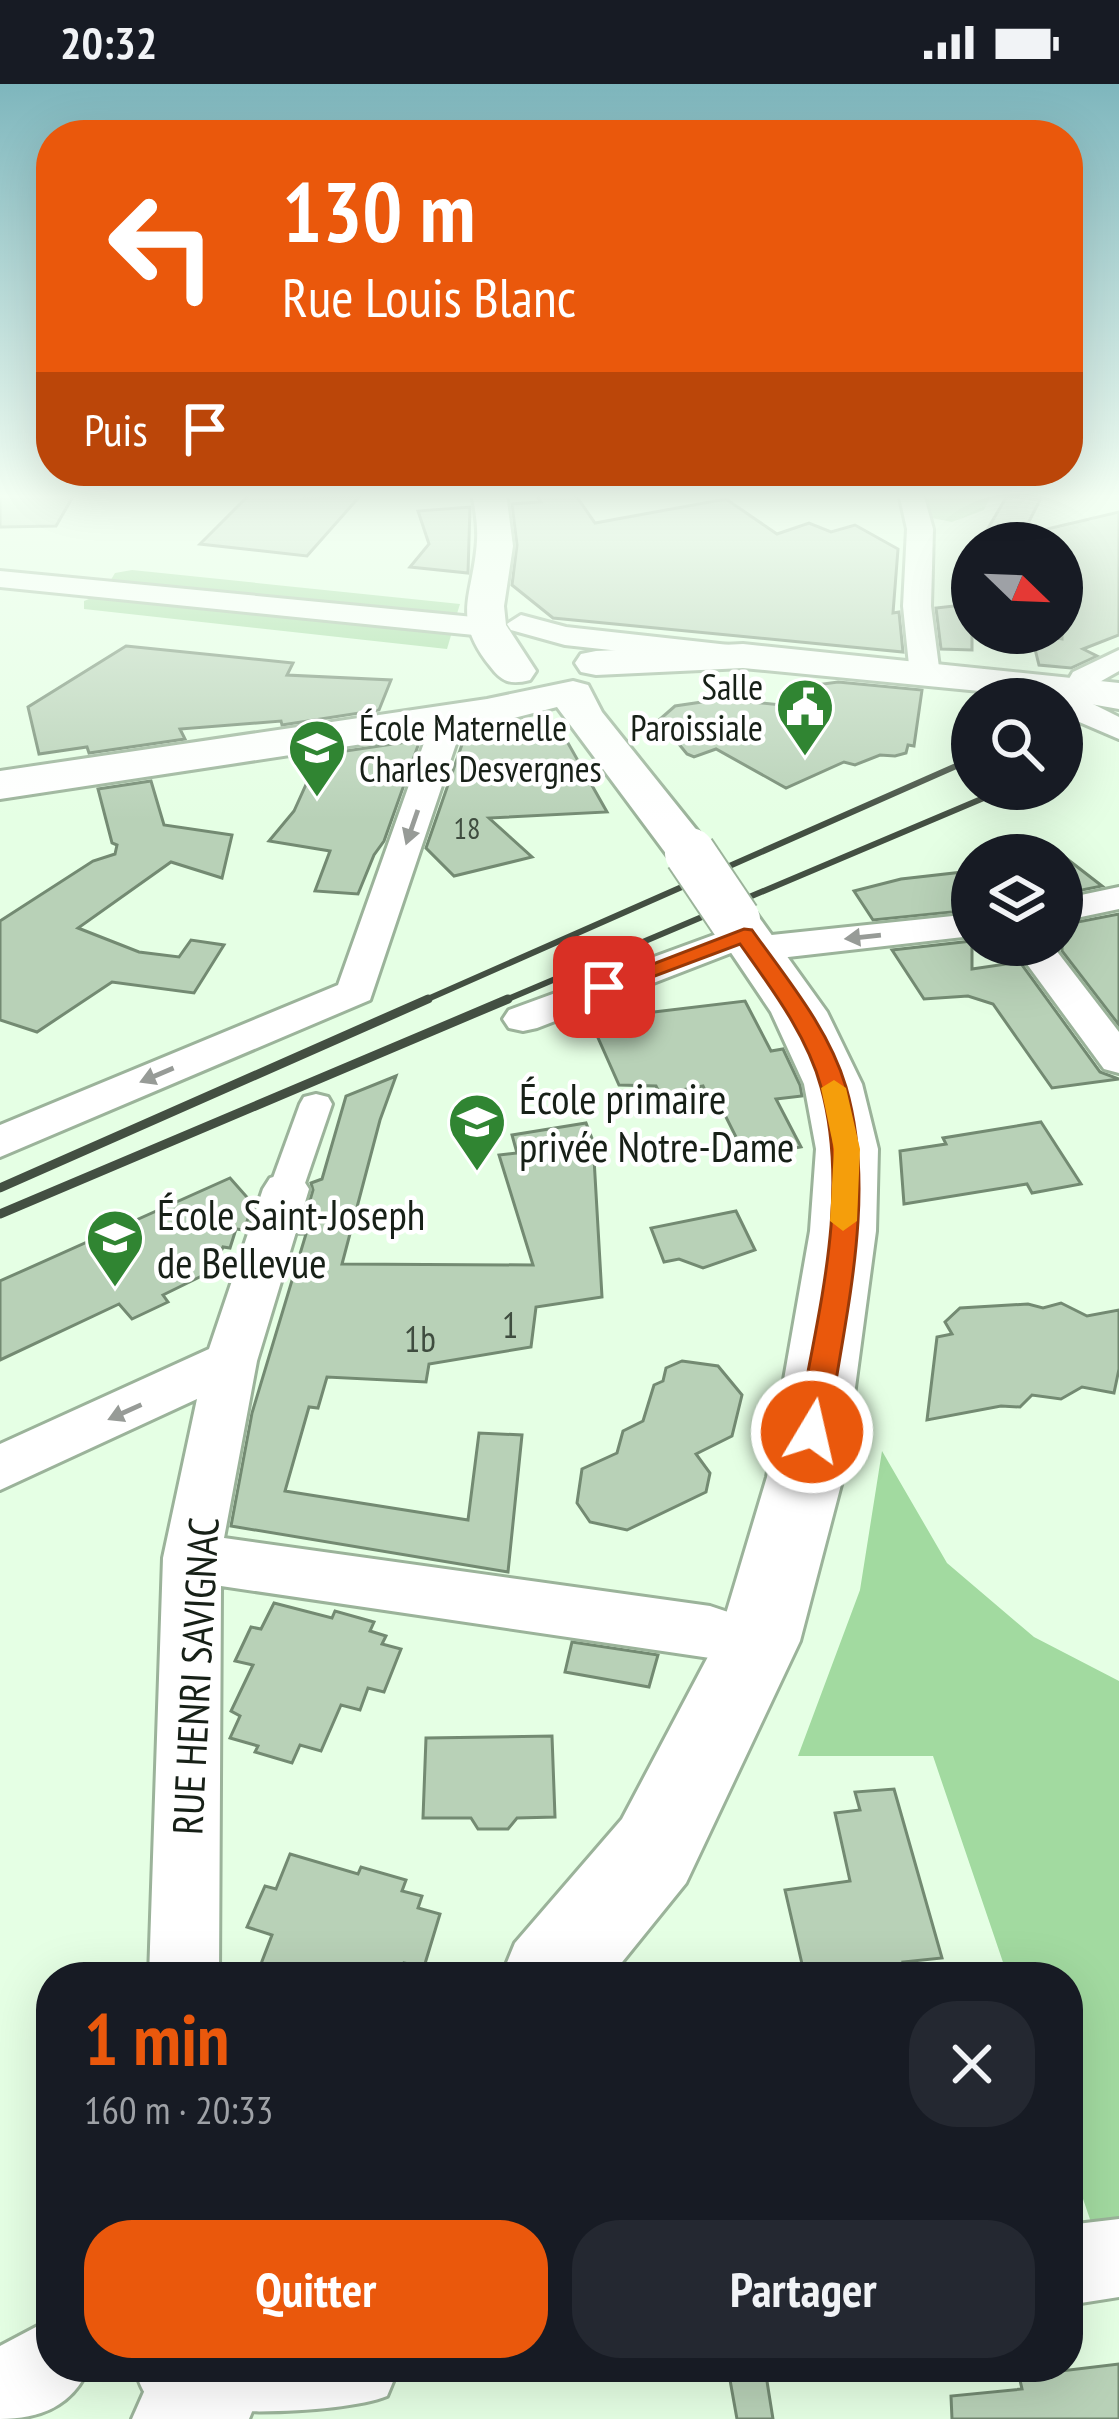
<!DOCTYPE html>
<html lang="fr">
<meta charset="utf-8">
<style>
body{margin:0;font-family:"PT Sans Narrow",sans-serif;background:#242831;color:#f1f3f6;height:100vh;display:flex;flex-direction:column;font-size:45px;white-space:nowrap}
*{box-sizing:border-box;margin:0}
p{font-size:39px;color:#9ea1a6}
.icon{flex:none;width:66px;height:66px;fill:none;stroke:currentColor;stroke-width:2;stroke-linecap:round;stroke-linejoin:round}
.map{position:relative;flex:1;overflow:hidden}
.side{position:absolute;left:36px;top:1878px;width:1047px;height:420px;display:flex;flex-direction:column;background:#171b24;border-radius:48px;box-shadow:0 12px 48px #0002}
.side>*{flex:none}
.guide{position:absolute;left:36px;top:36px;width:1047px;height:366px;border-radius:48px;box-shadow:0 12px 48px #0002;background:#ea580c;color:#fff;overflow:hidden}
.needle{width:78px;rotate:113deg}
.fabs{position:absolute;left:951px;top:438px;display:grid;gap:24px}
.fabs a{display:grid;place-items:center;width:132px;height:132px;border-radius:50%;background:#171b24;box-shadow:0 12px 48px #0002;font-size:60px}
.pin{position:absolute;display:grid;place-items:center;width:102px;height:102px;color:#fff;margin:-51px;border-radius:24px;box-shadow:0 6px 18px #0006}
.me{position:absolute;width:132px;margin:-66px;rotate:9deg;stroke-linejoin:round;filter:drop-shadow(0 0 9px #0008)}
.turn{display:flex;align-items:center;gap:42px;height:252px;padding:0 48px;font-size:54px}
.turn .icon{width:156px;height:156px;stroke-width:2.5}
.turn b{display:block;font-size:84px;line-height:102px}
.then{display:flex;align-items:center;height:114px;padding:0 48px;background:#0003;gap:24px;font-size:45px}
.round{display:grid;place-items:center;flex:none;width:126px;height:126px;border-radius:48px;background:#242831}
.head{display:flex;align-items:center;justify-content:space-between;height:204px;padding:0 48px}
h1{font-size:72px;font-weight:700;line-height:90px;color:#ea580c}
.cta{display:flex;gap:24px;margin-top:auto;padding:24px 48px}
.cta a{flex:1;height:138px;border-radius:48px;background:#ea580c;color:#fff;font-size:48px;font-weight:700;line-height:138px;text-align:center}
.cta a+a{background:#242831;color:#f1f3f6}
.status{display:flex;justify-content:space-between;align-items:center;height:84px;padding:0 60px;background:#171b24;direction:ltr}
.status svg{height:33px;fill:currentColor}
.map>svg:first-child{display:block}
.green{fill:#a2daa0}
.building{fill:#b8d1b7;stroke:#738a72;stroke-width:3}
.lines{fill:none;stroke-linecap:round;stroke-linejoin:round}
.pedestrian-casing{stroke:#9bb39a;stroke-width:6}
.minor-casing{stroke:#9bb39a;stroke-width:6}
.secondary-casing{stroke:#9bb39a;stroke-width:6}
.pedestrian{fill:#fff;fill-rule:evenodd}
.minor{fill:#fff;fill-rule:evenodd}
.secondary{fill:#fff;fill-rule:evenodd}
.rail-far1{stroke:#434f42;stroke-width:6}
.rail{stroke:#434f42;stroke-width:9}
.secondary-bridge-casing{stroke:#9bb39a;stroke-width:54;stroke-linecap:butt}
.secondary-bridge{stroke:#fff;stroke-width:50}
.oneway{fill:#979b97}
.route{fill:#ea580c;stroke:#983908;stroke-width:3}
.slow{fill:#f59e0b}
.labels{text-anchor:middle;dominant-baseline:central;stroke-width:9;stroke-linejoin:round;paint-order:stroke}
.far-number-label{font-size:30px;fill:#3f4c3f}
.far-poi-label{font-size:36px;fill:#172017;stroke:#fff;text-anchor:end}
.number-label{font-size:36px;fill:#3f4c3f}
.poi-label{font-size:42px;fill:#172017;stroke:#fff;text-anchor:start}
.street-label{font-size:42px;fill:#172017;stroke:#fff}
</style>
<div class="status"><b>20:32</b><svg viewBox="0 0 49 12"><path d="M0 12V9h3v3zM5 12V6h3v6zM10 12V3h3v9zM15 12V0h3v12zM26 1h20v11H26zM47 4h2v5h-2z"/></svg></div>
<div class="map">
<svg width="1119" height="2335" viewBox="0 0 1119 2335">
<rect width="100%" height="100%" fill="#e5ffe4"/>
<g class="green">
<path d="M921 409H1002L991 411 984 426 952 438 927 433Z"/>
<path d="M132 486 460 520 455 536 109 499 115 489Z"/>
<path d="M99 511 452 548 447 565 84 525V517Z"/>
<path d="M882 1367 947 1479 1034 1553 1119 1597V2143L1094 2147 1068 2071V1893H1008L933 1672H798L860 1506Z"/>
</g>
<g class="building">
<path d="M0 409H75L56 442 0 443Z"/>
<path d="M251 409H309L304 414 360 412 307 472 200 460Z"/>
<path d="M535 409H574L595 439 726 415 777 450 809 439 831 448 855 441 898 465 893 529 899 528 903 568 553 534 512 501 517 461 512 420 541 418Z"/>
<path d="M1007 412 1040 416 1022 451 1119 428V551L1083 565 1097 572 1071 584 1039 581 1031 549 1062 555V459H1017L987 446Z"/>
<path d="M470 423 468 489 410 483 429 460 418 427Z"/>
<path d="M972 520V566L941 565 936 524Z"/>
<path d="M126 562 293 579 287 591 391 596 379 626 282 641 281 637 180 645 185 655 89 669 87 663 39 670 28 623Z"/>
<path d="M838 598 922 606 914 662 908 661 906 669 895 672 880 671 855 681 844 678 786 704 716 665 694 673 687 670 659 636 675 622 722 615 781 621 786 605Z"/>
<path d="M502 642 511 656 564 652 607 728 489 734 532 773 454 792 426 764 466 649Z"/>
<path d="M420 656 384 757 374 771 358 810 315 807 330 767 269 757 294 727 308 696 298 674Z"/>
<path d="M151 697 164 741 232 751 222 794 171 778 78 844 139 868 179 873 191 856 224 861 194 909 112 898 37 948 0 936V837L93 777 115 770 117 761 112 759 98 705Z"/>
<path d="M1062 771 1102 802 1062 810Z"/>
<path d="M972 787V826L873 836 854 807 901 795Z"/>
<path d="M1119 830V941L1062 867V841Z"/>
<path d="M972 857V885L1020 878 1100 988 1119 995 1052 1004 993 920 968 912 924 915 892 866Z"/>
<path d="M745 917 771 967 783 965 800 1001 802 1012 776 1015 801 1063 746 1073 721 1023 713 1024 703 1002 660 1010 656 1002 619 1001 595 947 629 931Z"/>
<path d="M396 992 380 1036 342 1180 533 1181 499 1071 517 1069 512 1051 586 1039 593 1057 602 1213 536 1223 531 1263 429 1280 426 1298 327 1293 318 1324 309 1323 285 1407 468 1436 479 1349 522 1351 508 1488 231 1442 252 1329 306 1150H300L313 1106 311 1099 322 1095 346 1012Z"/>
<path d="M1041 1038 1081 1100 1032 1109 1027 1100 904 1120 900 1067 946 1060 943 1054Z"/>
<path d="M230 1094 253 1120 244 1146 236 1145 230 1164 223 1163 212 1187 163 1211 168 1218 132 1235 119 1220 0 1276V1197Z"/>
<path d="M736 1127 755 1166 703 1184 679 1175 664 1178 651 1144Z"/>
<path d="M1061 1219 1087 1232 1119 1226V1285L1114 1309 1082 1303 1061 1315 1032 1311 1020 1323 1001 1322 927 1336 937 1253 952 1250 945 1238 960 1224 1028 1220 1043 1224Z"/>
<path d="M682 1277 718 1282 742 1311 732 1352 696 1370 710 1389 706 1408 627 1446 590 1438 577 1419 582 1385 617 1369 623 1347 643 1337 654 1301 663 1297 666 1284Z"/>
<path d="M274 1519 332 1534 335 1527 374 1538 370 1547 386 1552 382 1560 401 1565 384 1608 368 1604 360 1626 341 1621 321 1667 300 1661 292 1679 255 1668 258 1662 230 1654 240 1632 231 1627 253 1581 235 1577 251 1543 261 1545Z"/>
<path d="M572 1558 658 1571 649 1603 565 1588Z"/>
<path d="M552 1652 555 1733 517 1734 508 1745H478L471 1734H423L426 1654Z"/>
<path d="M894 1705 942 1874 903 1878 907 1893H805L785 1806 850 1797 835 1729 860 1726 855 1708Z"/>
<path d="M290 1770 358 1790 361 1783 406 1796 402 1807 422 1812 418 1824 440 1830 424 1883 404 1879 399 1893H256L272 1851 247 1843 265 1802 276 1805Z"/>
<path d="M1119 2280V2335H952L951 2312 1022 2305 1019 2292Z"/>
<path d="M766 2291 773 2335H737L730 2296Z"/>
</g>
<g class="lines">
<defs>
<path id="pedestrian" d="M316 1010 328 1013 332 1020 303 1105 298 1113H274L269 1105 300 1020 304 1013Z"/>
<g id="minor">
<path d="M899 409H923L933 445 931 522 940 591 925 600 910 591 903 522 907 445Z"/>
<path d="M0 487 484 534 498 543 484 552 0 503Z"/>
<path d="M521 531 566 543 738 562 753 571 738 580 565 561 511 546 507 540Z"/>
<path d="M1119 566V587L1096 600 1087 617 1119 633V655L1063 631 1062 615H1057L1073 588Z"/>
<path d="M445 622 456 624 462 642 370 916 0 1073V1041L338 901 430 642 429 631Z"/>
<path d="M1119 803V825L1062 837V815Z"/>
<path d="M972 830V852L754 877 736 867 537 944 523 947 509 944 503 935 509 926 744 840 758 843 762 852Z"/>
<path d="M1013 861H1052L1119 948V989L1104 985Z"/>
<path d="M286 1089 302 1094 309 1105 257 1277 224 1454 710 1522 731 1529 740 1548 731 1567 710 1574 221 1502 219 1893H149L163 1474 197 1315 0 1406V1360L209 1265 263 1105 270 1094Z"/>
<path d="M1119 2135V2213L1068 2221V2141Z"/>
<path d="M51 2235V2283H89C73 2322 40 2335 0 2335V2262Z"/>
<path d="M134 2283H399L387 2312C340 2331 178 2335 145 2309 140 2302 137 2291 134 2283Z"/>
</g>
<g id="secondary">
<path d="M472 409H506L513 462 504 522 506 541 536 587 530 596C510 601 502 598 490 582 450 532 474 511 477 456 478 440 475 425 472 409Z"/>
<path d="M743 560 1119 599V625L1062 615 743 584 596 591 581 588 575 579 581 570 596 567Z"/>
<path d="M573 597 588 601 602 628 707 759 715 769 707 779 690 784 673 779 557 623 487 641 0 715V687L487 615Z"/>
<path d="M735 820 753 825 827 928 862 1000 878 1065 876 1147 843 1393 800 1557 686 1799 610 1893H501L515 1859 622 1735 720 1550 767 1393 810 1147 816 1065 804 1000 771 928 709 836 717 825Z"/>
<path d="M155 2283H270L249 2335H132Z"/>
</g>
</defs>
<use href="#pedestrian" class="pedestrian-casing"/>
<use href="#minor" class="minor-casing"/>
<use href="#secondary" class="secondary-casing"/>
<use href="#pedestrian" class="pedestrian"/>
<use href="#minor" class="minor"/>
<use href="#secondary" class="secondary"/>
<g class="rail-far1">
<path d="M421 918 972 675"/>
<path d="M501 918 1005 705"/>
</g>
<g class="rail">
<path d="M0 1104 428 915"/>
<path d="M0 1130 508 915"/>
</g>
<defs>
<path id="secondary-bridge" d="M690 769 735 836"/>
</defs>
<use href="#secondary-bridge" class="secondary-bridge-casing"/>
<use href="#secondary-bridge" class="secondary-bridge"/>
</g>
<defs><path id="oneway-solid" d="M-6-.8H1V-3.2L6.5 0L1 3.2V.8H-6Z" transform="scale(3)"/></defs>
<g class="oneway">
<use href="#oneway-solid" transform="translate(412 743) rotate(109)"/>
<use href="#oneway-solid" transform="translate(863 853) rotate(174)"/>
<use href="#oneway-solid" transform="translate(157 991) rotate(157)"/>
<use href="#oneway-solid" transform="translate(125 1328) rotate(156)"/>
</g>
<linearGradient id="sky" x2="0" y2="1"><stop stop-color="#7eb6bd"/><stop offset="0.56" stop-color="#f3fff3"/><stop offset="1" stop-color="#f3fff3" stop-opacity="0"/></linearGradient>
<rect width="1119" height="736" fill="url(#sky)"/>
<path class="route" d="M744 845 752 846C787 895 829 945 846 1003 878 1113 843 1238 828 1348L823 1357H802L797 1348C815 1238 852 1114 821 1003 807 951 771 904 740 860L612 908H596L593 903Z"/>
<path class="slow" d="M834 996 846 1004 860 1065 857 1137 843 1147 830 1137 834 1065 821 1004Z"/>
<defs>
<symbol id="civic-pin" viewBox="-11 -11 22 30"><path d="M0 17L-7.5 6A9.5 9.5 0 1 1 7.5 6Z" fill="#308532" stroke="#fff"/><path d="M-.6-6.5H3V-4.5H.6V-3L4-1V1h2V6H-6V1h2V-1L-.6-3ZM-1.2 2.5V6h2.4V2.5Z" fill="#fff"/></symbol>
<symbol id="school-pin" viewBox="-11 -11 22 30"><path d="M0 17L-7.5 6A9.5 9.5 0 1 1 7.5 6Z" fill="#308532" stroke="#fff"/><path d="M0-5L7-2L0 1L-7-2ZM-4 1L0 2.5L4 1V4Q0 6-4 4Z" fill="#fff"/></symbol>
</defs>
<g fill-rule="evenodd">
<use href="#civic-pin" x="772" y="590" width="66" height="90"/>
<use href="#school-pin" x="284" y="631" width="66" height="90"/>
<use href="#school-pin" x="444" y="1005" width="66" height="90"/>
<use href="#school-pin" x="82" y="1121" width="66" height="90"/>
</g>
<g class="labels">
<g class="far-number-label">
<text x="467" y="743">18</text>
</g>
<g class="far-poi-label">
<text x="763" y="602">Salle<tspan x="763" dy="41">Paroissiale</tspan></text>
<text x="359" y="643" text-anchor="start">École Maternelle<tspan x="359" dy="41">Charles Desvergnes</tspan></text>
</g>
<g class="number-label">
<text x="510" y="1240">1</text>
<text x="420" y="1254">1b</text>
</g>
<g class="poi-label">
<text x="519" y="1014">École primaire<tspan x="519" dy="48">privée Notre-Dame</tspan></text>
<text x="157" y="1130">École Saint-Joseph<tspan x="157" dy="48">de Bellevue</tspan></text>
</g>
<g class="street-label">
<text transform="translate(195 1592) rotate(-87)">RUE HENRI SAVIGNAC</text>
</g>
</g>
</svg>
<div class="fabs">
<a><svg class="needle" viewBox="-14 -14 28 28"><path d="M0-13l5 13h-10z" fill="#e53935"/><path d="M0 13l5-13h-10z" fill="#9ea1a6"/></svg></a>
<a><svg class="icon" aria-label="search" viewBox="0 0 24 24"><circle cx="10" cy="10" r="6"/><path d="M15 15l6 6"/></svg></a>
<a><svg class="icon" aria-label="layers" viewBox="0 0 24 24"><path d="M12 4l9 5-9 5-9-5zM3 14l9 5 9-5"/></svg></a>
</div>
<div class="pin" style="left:604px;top:903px;background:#d93025"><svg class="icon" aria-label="arrive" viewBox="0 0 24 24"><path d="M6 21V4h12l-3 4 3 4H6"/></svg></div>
<svg class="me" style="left:812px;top:1348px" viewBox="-20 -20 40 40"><circle r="17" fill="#ea580c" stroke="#fff" stroke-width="3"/><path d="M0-11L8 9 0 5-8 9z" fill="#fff"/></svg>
<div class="guide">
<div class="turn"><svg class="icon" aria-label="left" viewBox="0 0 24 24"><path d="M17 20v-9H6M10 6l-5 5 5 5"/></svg><div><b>130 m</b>Rue Louis Blanc</div></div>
<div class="then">Puis<svg class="icon" aria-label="arrive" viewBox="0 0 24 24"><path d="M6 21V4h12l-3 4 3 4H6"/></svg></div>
</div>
<section class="side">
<div class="head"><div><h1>1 min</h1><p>160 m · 20:33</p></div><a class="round"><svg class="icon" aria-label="close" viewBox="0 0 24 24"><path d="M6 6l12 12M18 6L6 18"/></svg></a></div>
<div class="cta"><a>Quitter</a><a>Partager</a></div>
</section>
</div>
